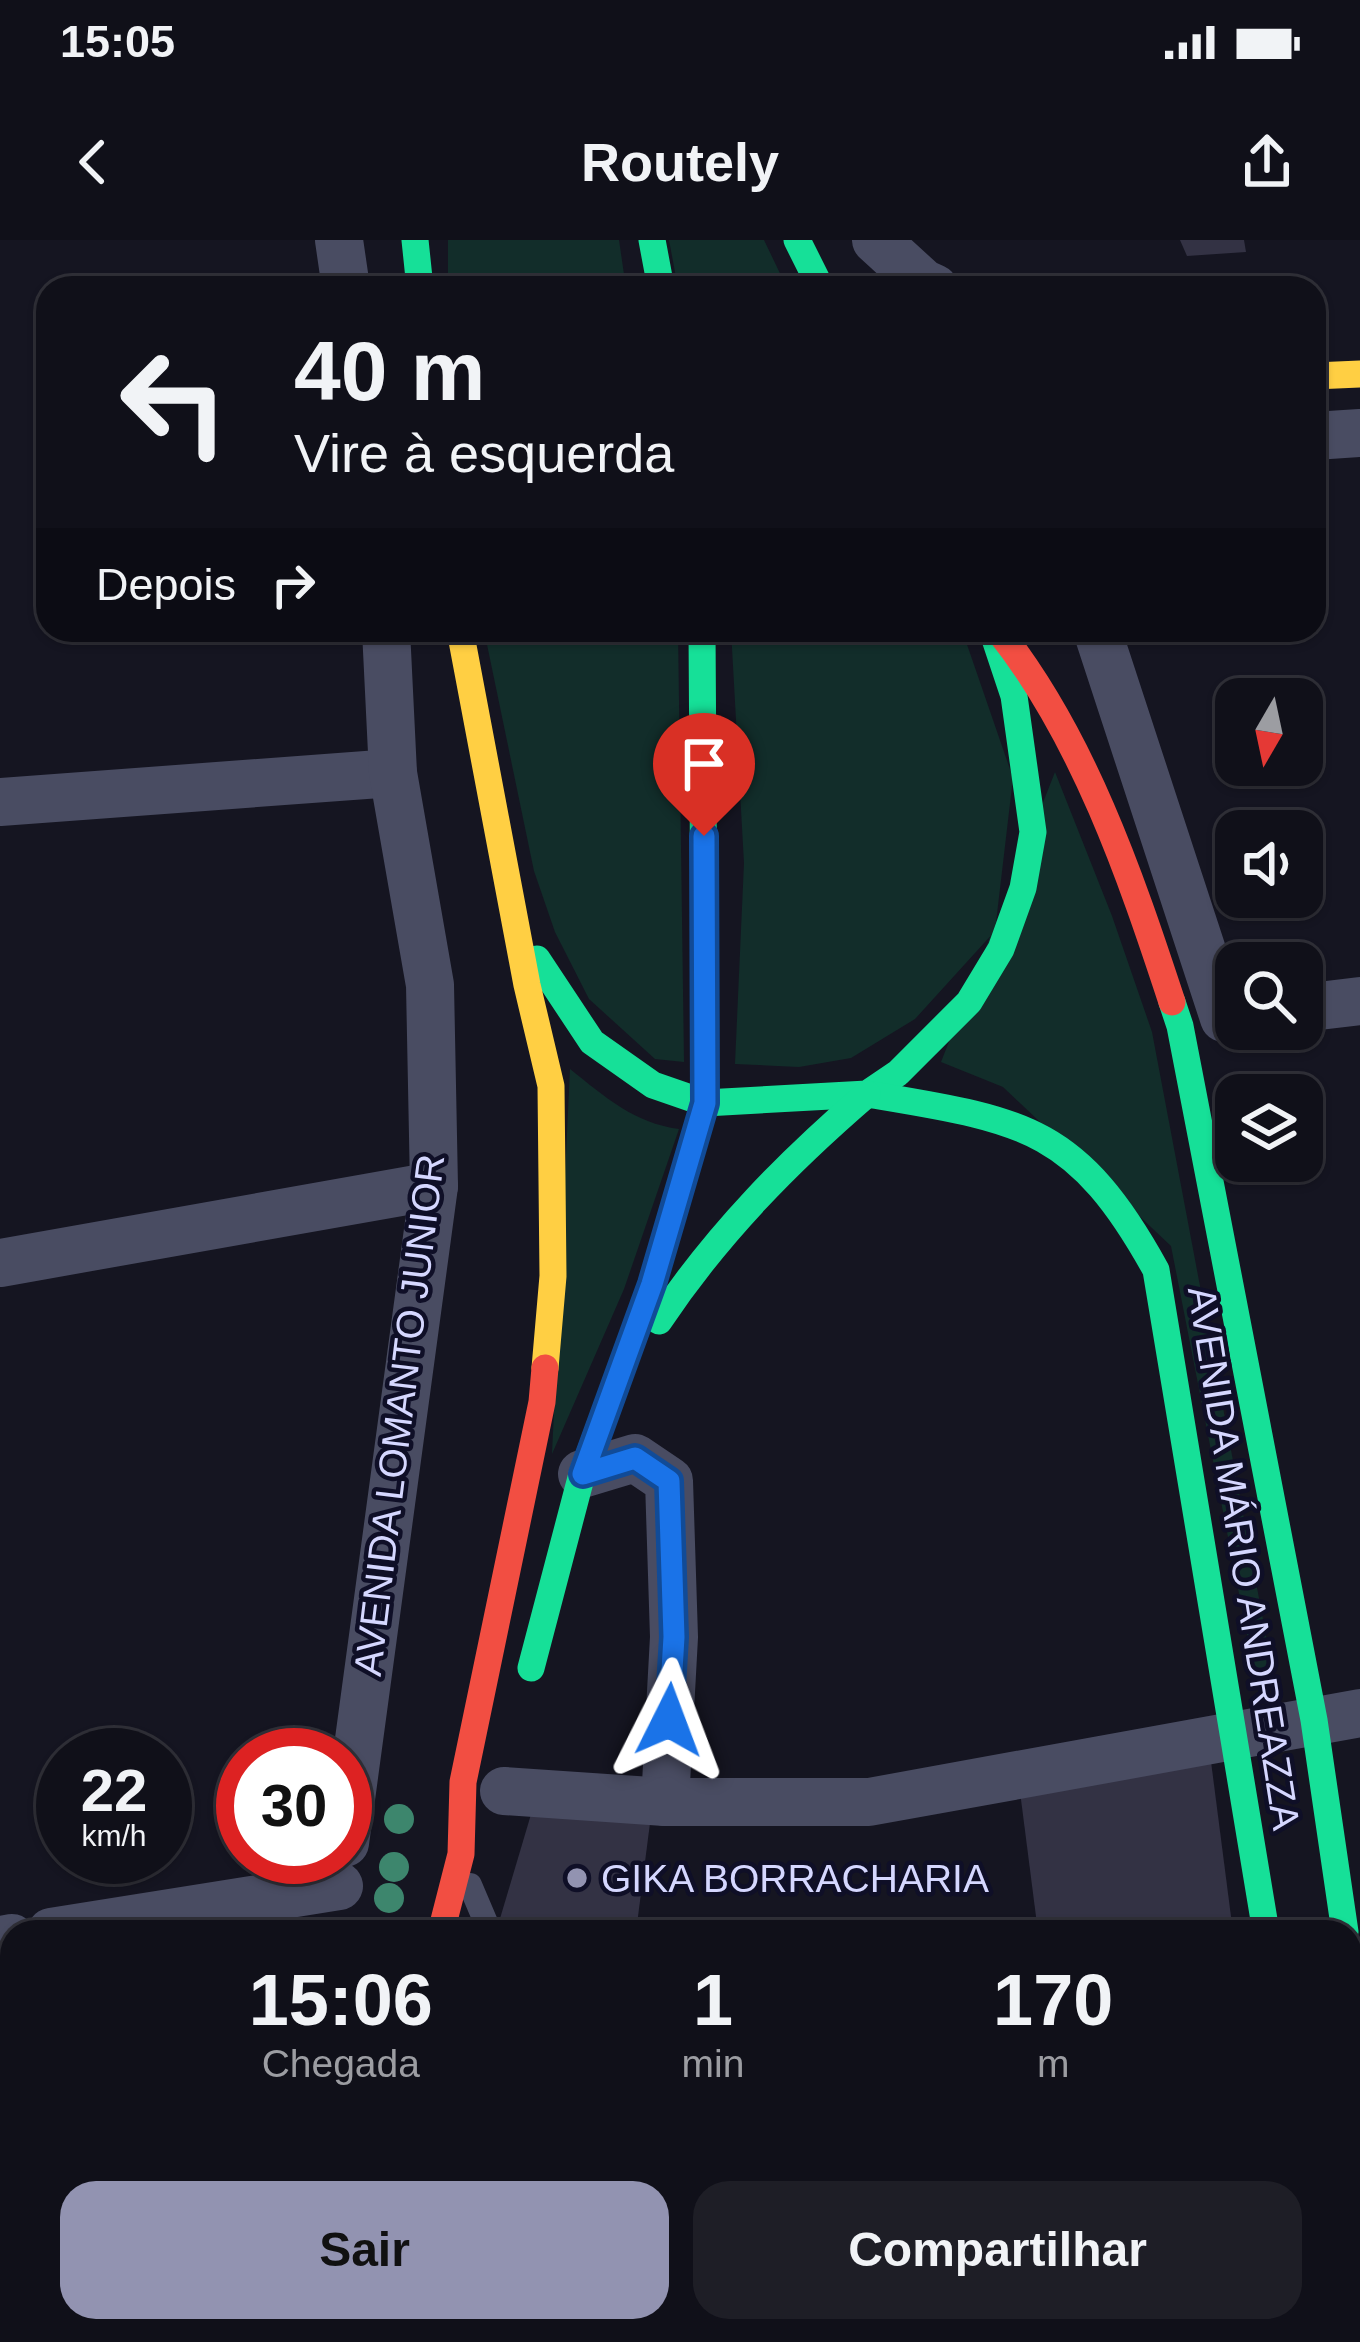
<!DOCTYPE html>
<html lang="pt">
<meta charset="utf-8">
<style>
body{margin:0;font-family:Helvetica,sans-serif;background:#1e1e26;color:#f1f3f6;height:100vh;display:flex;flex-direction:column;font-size:45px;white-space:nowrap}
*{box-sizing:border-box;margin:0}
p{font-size:39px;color:#9c9da2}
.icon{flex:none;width:66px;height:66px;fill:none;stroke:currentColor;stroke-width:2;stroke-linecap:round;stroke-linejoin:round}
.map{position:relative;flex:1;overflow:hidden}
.side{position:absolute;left:0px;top:1680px;width:1362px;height:423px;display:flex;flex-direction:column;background:#101019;border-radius:36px 36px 0 0;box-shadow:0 3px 9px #0004,0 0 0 3px #303038}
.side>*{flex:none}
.hud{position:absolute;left:36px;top:36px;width:1290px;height:366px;border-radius:36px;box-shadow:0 3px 9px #0004,0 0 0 3px #303038;background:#101019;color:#f1f3f6;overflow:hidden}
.needle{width:78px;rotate:189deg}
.tools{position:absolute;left:1215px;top:438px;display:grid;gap:24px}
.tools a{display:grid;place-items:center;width:108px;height:108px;border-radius:24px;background:#101019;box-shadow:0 3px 9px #0004,0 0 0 3px #303038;font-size:60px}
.speed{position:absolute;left:36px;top:1488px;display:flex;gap:24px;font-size:60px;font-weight:700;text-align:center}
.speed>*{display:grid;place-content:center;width:156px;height:156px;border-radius:50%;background:#101019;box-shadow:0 3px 9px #0004,0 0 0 3px #303038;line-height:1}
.speed small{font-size:30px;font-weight:400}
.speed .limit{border:18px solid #d22;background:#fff;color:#111}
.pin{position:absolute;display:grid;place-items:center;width:102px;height:102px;color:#fff;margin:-123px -51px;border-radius:50% 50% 50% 0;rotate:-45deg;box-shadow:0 0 12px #0007}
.pin .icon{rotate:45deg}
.me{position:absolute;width:132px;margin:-66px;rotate:3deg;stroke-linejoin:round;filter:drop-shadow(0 0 9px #0008)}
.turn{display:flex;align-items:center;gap:42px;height:252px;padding:0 60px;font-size:54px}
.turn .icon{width:156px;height:156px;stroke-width:2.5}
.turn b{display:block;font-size:84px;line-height:102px}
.then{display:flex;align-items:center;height:114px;padding:0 60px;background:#0003;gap:24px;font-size:45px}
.eta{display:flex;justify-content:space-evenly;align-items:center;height:204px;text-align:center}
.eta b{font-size:72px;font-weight:700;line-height:84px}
.cta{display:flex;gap:24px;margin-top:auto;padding:24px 60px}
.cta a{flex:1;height:138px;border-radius:36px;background:#9293b1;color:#111;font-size:48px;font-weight:700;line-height:138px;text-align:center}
.cta a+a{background:#1e1e26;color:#f1f3f6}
.status{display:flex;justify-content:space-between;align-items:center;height:84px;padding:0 60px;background:#101019;direction:ltr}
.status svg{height:33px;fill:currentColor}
header{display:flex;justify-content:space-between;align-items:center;height:156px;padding:0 60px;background:#101019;font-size:54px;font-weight:700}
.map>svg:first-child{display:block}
.green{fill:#122d2a}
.building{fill:#333244}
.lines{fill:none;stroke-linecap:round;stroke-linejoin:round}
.lane{stroke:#494c62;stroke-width:24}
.street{stroke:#494c62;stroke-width:48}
.fast{stroke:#16e098;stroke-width:27}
.slow{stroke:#ffcf43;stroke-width:27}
.jam{stroke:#f24e42;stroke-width:27}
.tree{fill:#3d866d}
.route-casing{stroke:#114b97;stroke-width:30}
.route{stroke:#1a73e8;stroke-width:21}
.poi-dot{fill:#9293b1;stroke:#0f0f27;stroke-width:4.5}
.labels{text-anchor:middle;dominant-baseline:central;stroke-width:9;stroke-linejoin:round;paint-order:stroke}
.street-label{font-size:39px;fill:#d5d7ff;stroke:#0f0f27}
.poi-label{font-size:39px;fill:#d5d7ff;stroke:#0f0f27;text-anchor:start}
</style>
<div class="status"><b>15:05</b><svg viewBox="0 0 49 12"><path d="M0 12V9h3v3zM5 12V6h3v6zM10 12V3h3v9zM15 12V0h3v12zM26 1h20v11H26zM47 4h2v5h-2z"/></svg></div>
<header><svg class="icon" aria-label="back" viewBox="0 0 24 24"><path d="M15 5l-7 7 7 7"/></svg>Routely<svg class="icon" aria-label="share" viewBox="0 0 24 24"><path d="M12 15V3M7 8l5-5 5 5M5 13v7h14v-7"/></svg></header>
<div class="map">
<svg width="1360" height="2102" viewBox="0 0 1360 2102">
<rect width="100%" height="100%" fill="#151521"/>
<g class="green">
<path d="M448 0H619L626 48H448Z"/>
<path d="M669 0H764L787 48H678Z"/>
<path d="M484 390H678L684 822 655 819 589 759 555 692 534 631Z"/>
<path d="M731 390H962L1013 538 995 691 915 779 851 818 799 827 735 824 744 623Z"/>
<path d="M1055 532 1112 676 1152 792 1272 1427 1255 1435 1171 1006 1003 847 941 822Z"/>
<path d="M570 829C605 857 634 883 679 889L624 1049 552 1214Z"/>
</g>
<g class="building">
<path d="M1180 0H1244L1246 12 1187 16Z"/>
<path d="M1209 1506 1233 1692H1038L1018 1536Z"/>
<path d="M532 1571 650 1583 636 1692H496Z"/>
</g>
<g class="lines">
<path class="lane" d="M470 1645 490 1692"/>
<g class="street">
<path d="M339 0 346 48"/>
<path d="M876 0 923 43 934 48"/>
<path d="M1314 196 1360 193"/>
<path d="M1097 390 1224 778"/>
<path d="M0 562 393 533"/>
<path d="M1302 768 1360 761"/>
<path d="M0 1023 434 946"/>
<path d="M582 1234 635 1218 669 1241 674 1397 665 1562"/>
<path d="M504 1551 665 1562H869L1360 1473"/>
<path d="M345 1603 434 946 430 745 393 533 386 390"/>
<path d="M51 1692 339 1646"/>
<path d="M0 1700 12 1698"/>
<path d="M1350 2010 1360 2008"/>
<path d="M1035 2091 1037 2102"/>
<path d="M229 2102 235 2091"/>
<path d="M519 2102 536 2091"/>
</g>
<g class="fast">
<path d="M415 0 420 48"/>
<path d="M652 0 661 48"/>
<path d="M797 0 821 48"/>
<path d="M537 719 592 802 653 845 705 863 867 854 898 833 969 762 1001 709 1023 648 1033 592 1014 456 992 390"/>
<path d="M1172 762 1180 786 1314 1480 1345 1692"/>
<path d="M867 854C1022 880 1076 885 1156 1030L1266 1692"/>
<path d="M659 1081C717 994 788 922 867 854"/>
<path d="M531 1428 582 1234 652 1044 705 863 702 390"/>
<path d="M1350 1722 1360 1788"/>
<path d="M1330 2091 1331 2102"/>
</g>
<g class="slow">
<path d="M1314 136 1360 134"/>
<path d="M460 390 527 745 551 846 553 1036 545 1128"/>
</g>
<g class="jam">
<path d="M999 391C1083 497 1130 634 1172 762"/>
<path d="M441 1692 461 1614 463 1542 542 1162 545 1128"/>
<path d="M331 2102 335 2091"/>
</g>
</g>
<g class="tree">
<circle cx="399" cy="1579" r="15"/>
<circle cx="394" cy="1627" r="15"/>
<circle cx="389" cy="1658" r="15"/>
</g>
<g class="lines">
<defs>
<path id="route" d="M669 1480 674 1397 669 1241 635 1218 583 1234 652 1044 705 863 704 596"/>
</defs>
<use href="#route" class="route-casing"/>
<use href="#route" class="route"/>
</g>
<circle class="poi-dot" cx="577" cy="1638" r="12"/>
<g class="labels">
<g class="street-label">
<text transform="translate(399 1175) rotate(-83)">AVENIDA LOMANTO JUNIOR</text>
<text transform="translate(1244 1318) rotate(81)">AVENIDA MÁRIO ANDREAZZA</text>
</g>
<g class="poi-label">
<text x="601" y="1638">GIKA BORRACHARIA</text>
</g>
</g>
</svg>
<div class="tools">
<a><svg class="needle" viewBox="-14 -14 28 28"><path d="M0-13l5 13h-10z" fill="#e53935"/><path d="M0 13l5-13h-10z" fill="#9c9da2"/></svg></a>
<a><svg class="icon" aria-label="sound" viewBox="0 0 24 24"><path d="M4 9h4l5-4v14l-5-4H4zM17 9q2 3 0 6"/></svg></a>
<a><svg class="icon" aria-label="search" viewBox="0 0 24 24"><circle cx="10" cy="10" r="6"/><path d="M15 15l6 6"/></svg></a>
<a><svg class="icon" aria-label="layers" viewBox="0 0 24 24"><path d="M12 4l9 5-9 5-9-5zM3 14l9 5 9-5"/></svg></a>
</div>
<div class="speed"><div>22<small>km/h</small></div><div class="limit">30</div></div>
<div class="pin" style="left:704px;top:596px;background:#d93025"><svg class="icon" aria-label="arrive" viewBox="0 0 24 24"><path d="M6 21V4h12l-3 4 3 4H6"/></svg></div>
<svg class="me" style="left:669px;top:1480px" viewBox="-20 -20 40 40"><path d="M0-17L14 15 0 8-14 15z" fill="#1a73e8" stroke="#fff" stroke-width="4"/></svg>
<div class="hud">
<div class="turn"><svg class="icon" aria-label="left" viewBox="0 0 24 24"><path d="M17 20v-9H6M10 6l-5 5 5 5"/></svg><div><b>40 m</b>Vire à esquerda</div></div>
<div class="then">Depois<svg class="icon" aria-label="right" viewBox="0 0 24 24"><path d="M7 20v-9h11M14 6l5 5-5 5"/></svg></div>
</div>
<section class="side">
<div class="eta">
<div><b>15:06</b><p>Chegada</p></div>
<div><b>1</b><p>min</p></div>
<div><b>170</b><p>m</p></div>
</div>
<div class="cta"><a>Sair</a><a>Compartilhar</a></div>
</section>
</div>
